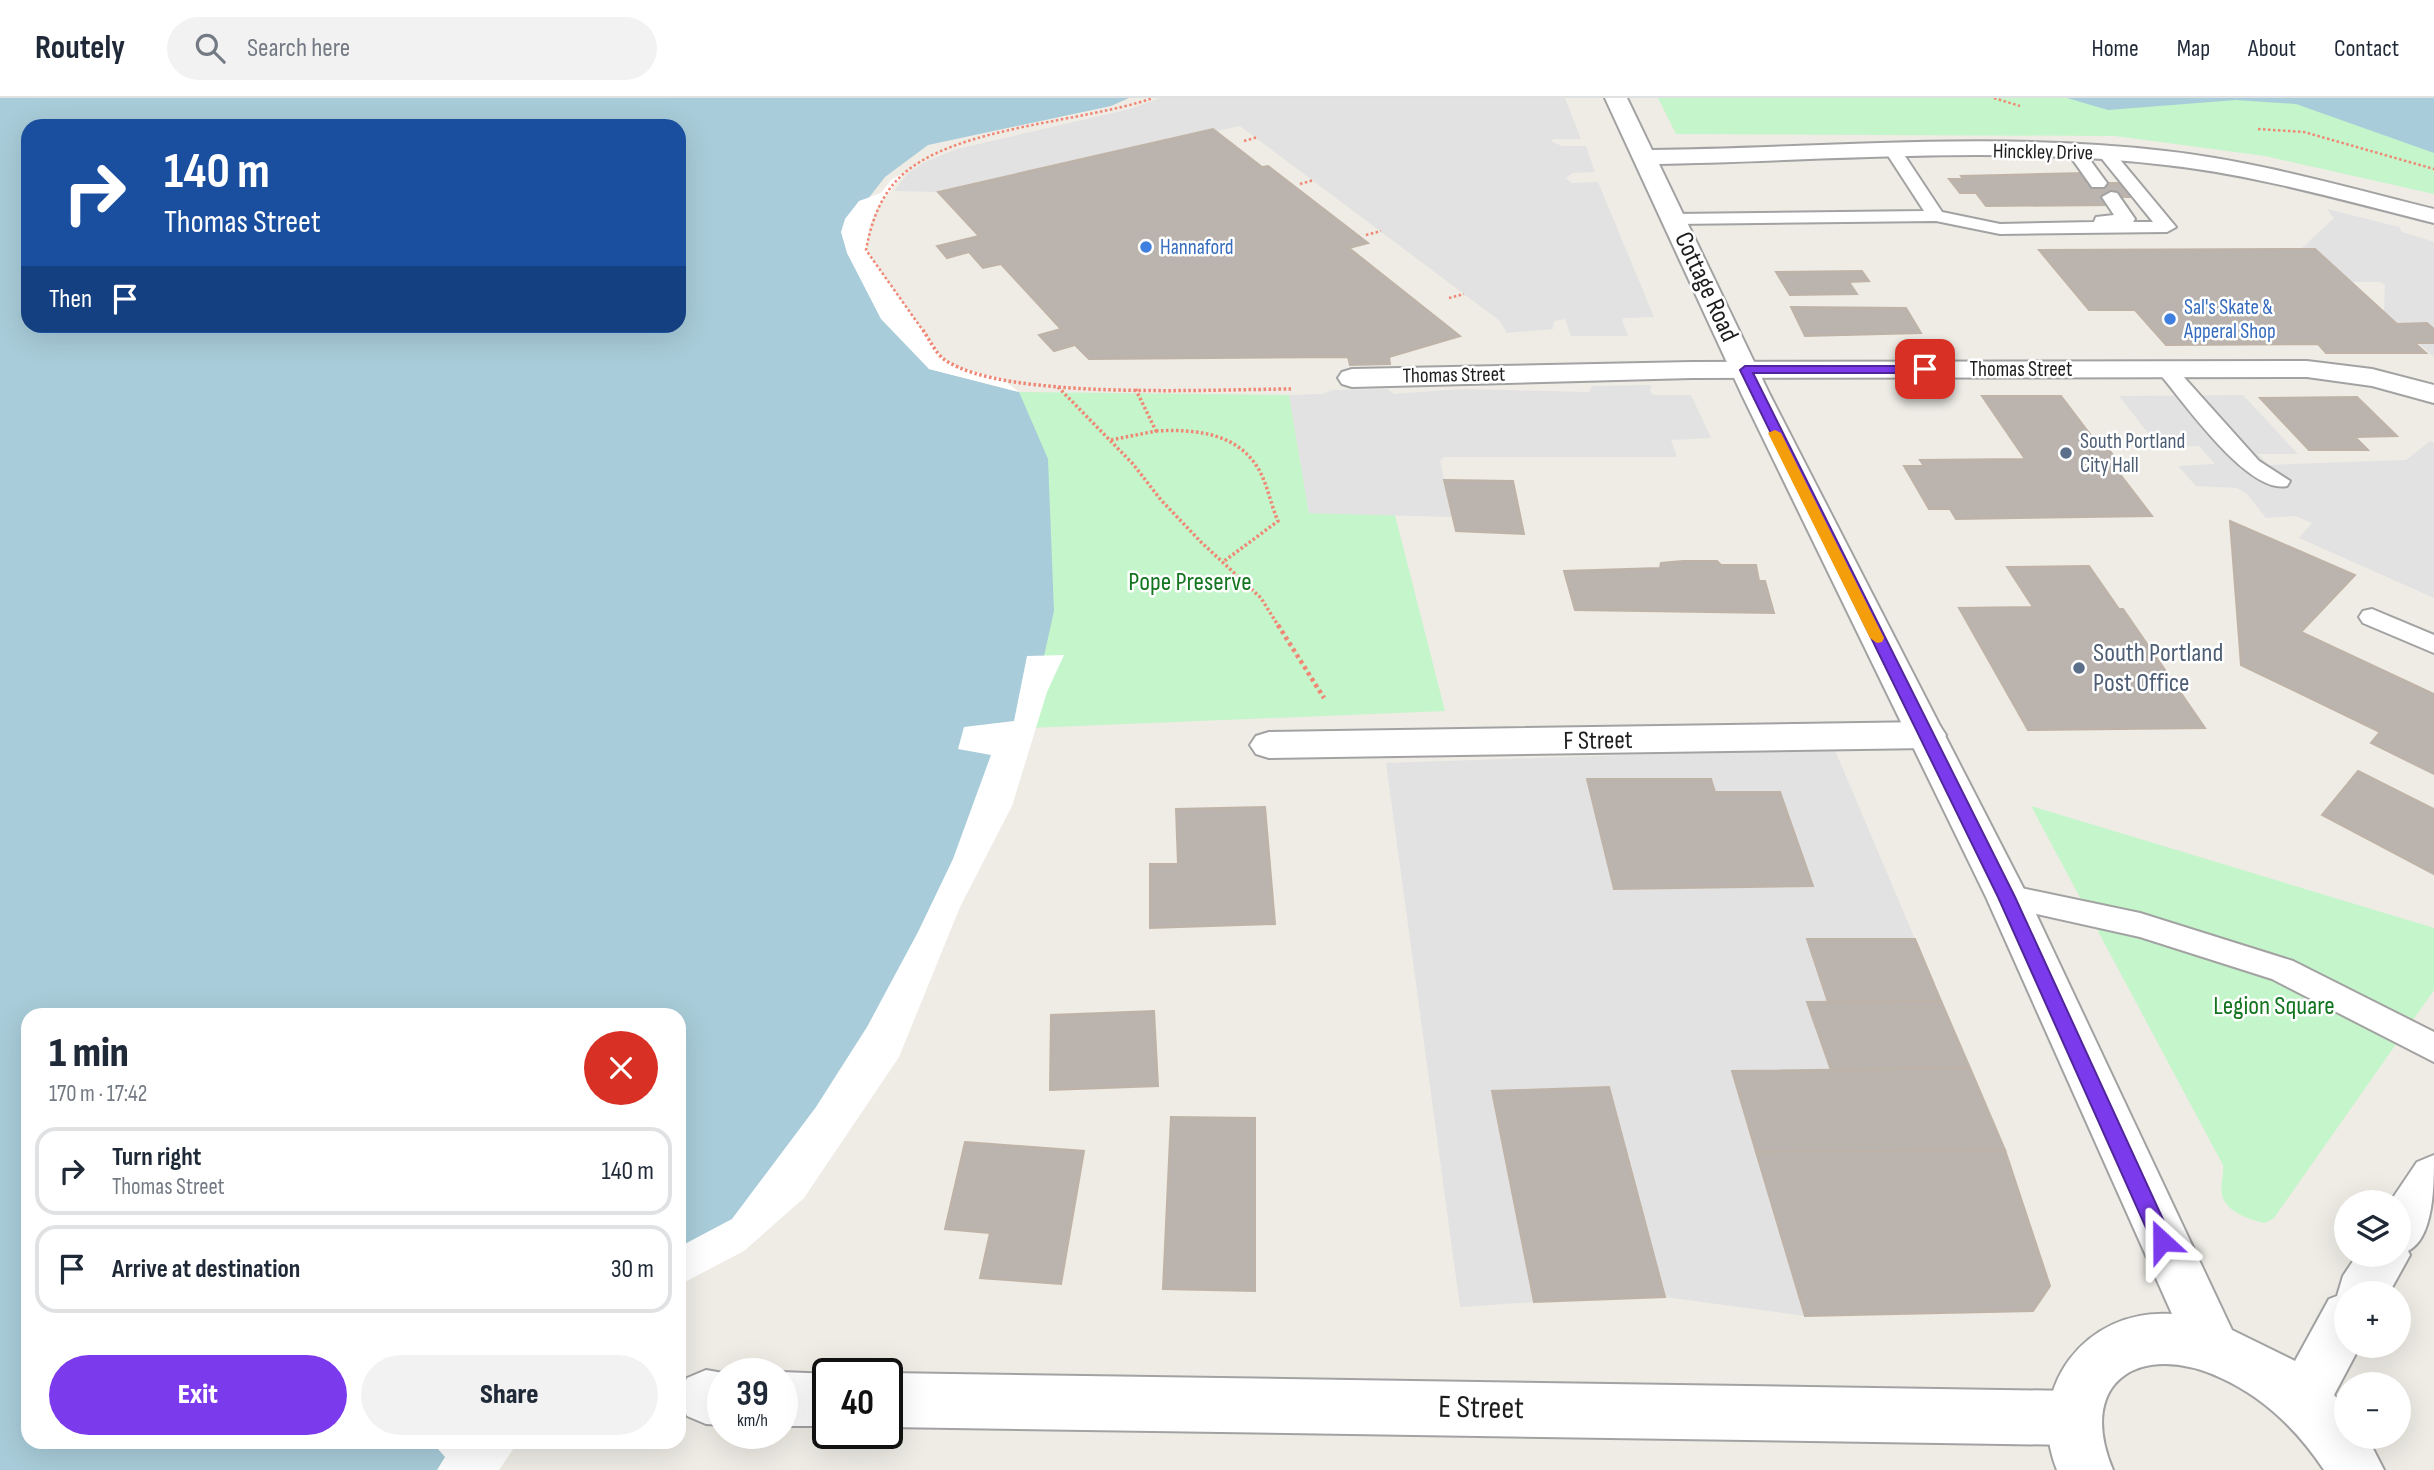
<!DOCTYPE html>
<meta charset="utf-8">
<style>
body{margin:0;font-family:"Sofia Sans Condensed",sans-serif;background:#f2f2f3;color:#1f2937;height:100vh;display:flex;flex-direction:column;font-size:26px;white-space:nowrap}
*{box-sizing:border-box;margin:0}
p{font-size:23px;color:#747a83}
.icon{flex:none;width:38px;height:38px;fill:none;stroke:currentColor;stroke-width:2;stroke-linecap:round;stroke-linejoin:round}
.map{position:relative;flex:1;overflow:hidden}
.sheet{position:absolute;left:21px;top:910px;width:665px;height:441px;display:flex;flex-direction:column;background:#fff;border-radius:21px;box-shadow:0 7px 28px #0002}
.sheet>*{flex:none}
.hud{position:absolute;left:21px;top:21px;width:665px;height:214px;border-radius:21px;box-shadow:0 7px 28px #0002;background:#1a4fa0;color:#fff;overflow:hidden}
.fabs{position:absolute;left:2334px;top:1092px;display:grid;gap:14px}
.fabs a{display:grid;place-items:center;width:77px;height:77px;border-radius:50%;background:#fff;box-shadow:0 7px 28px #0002;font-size:35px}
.speed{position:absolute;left:707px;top:1260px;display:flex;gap:14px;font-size:35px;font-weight:700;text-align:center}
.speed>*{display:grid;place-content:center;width:91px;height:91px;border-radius:50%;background:#fff;box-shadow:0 7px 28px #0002;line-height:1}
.speed small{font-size:18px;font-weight:400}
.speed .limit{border:4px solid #111;border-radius:10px;background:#fff;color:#111}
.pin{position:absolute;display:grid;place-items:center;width:60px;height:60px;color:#fff;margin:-30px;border-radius:14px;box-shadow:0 4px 10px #0006}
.me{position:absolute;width:77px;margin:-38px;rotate:336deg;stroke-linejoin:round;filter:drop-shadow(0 0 5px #0008)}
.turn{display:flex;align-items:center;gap:24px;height:147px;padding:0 28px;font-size:32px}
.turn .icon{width:91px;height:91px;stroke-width:2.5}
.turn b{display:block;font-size:49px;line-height:60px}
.then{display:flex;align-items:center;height:66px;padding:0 28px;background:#0003;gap:14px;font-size:26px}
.round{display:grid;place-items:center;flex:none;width:74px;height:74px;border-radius:37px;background:#f2f2f3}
.overview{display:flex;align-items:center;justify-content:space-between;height:119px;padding:0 28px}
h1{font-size:42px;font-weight:800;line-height:52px}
.action{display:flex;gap:14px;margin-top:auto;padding:14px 28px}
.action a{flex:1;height:80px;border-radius:42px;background:#7c3aed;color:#fff;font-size:28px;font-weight:800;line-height:80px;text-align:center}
.action a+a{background:#f2f2f3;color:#1f2937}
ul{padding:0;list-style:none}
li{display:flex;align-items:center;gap:21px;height:88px;margin:0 14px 10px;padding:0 14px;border:4px solid #e0e1e3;border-radius:21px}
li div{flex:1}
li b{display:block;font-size:26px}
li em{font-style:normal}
header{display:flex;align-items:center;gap:42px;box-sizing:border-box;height:98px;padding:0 35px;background:#fff;border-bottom:2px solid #e0e1e3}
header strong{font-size:33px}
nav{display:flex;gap:38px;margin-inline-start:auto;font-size:24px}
.search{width:490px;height:63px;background:#f2f2f3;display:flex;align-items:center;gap:18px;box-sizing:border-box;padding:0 24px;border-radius:38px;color:#747a83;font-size:26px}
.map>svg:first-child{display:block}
.park{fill:#c5f5cb}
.parking{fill:#e2e2e2}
.water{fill:#a8ccd9;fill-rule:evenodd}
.pier{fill:#fff}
.building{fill:#bbb4ae;stroke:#bfb3a8;stroke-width:2}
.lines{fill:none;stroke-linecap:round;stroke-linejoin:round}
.service-casing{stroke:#a2a2a2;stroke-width:4}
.minor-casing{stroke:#a2a2a2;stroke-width:4}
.tertiary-casing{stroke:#a2a2a2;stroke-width:4}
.path-far2{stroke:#f08674;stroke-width:2.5;stroke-dasharray:2.5 2.5;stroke-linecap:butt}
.path-far1{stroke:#f08674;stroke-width:3.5;stroke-dasharray:2.5 2.5;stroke-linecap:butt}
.path{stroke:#f08674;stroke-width:4.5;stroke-dasharray:3.5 3.5;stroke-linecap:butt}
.service{fill:#fff;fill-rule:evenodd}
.minor{fill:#fff;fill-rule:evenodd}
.tertiary{fill:#fff;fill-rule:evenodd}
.route{fill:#7c3aed;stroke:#51269a;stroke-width:2}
.slow{fill:#f59e0b}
.shop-dot{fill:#3f7fe0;stroke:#fff;stroke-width:2.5}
.service-dot{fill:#5c6f8a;stroke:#fff;stroke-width:2.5}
.labels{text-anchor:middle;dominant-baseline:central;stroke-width:5;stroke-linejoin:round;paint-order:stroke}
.far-street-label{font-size:21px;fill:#1e1e1e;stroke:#fff}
.far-shop-label{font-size:21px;fill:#366cbe;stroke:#fff;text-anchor:start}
.far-service-label{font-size:21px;fill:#4e5e75;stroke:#fff;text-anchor:start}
.street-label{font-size:26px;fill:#1e1e1e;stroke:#fff}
.park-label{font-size:26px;fill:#13751f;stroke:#fff}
.service-label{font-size:26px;fill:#4e5e75;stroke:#fff;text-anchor:start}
.near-street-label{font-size:32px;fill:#1e1e1e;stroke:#fff}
</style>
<header>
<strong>Routely</strong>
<div class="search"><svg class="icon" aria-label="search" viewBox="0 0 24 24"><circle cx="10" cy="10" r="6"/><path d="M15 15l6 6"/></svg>Search here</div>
<nav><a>Home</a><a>Map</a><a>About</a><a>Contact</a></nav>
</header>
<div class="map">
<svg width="2434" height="1372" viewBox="0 0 2434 1372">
<rect width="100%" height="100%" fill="#eeece5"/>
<g class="park">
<path d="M1658 0H2434V96L2265 58 2115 38 1676 36Z"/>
<path d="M1019 294 1289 297 1309 415 1395 417 1445 613 1028 630Z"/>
<path d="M2031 708 2434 830V892L2274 1120 2265 1125C2250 1122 2226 1114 2222 1097 2220 1088 2224 1077 2223 1067Z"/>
</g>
<g class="parking">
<path d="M1160 0H1565L1581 41H1553L1552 44 1562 48H1586L1595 74 1573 75 1566 80 1572 85 1598 84 1654 219 1624 220 1622 222 1628 238H1571L1565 221 1554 223 1553 231 1507 235 1500 223 1240 28 938 94 894 93 908 75 925 64 957 51 1130 11Z"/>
<path d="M2327 111 2399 129 2402 134 2434 144V259L2384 214 2385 187 2381 184H2351L2315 151H2301L2334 120Z"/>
<path d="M1651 287 1650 294 1654 297H1691L1711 340 1671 342 1677 359H1444L1440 363 1452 419 1309 415 1289 297 1322 296 1333 292 1388 291 1394 296 1461 291 1589 294 1592 288Z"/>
<path d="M2243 297 2298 356H2258L2268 367 2406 362 2430 343 2434 345V500L2299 440 2312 425 2295 418 2266 420 2247 396 2237 390 2196 388 2178 368 2215 366 2199 348 2159 349 2119 298Z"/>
<path d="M1834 650 1915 841H1807L1828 904H1808L1831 972 1732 973 1805 1218 1665 1199 1609 989 1492 993 1534 1204 1460 1209 1386 665Z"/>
</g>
<g class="water">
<path d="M0 0H1129L1111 8 928 47 885 79 857 115 847 155 929 271 1019 294 1048 361 1054 513 1028 630 853 977 730 1134 679 1158V917H28V1344H461L441 1372H0ZM28 28H679V228H28Z"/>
<path d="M2067 0H2434V55L2296 6 2236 2 2108 12Z"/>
</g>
<g class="pier">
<path d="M905 74 877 110 869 130 866 152 943 261 959 270 1002 281 1019 294 929 271 881 221 847 155 841 134 845 121 859 103 881 95 891 82Z"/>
<path d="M1064 557 1047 594 1012 708 960 809 899 959 804 1100 744 1153 679 1187V1149L732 1121 816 1009 867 929 918 834 953 761 991 657 958 651 964 629 1014 623 1027 558Z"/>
<path d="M432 1344H518L499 1372H437L445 1359Z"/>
</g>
<g class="building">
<path d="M1213 31 1262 69 1268 68 1368 145 1349 150 1460 238 1389 259 1390 266 1350 267 1348 259 1089 261 1075 247 1054 253 1039 237 1061 231 1001 166 983 170 969 154 947 160 937 148 979 138 938 94Z"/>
<path d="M2083 75 2092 85H2122L2136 99H2105L2112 107 1986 108 1976 95H1960L1949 81H1963L1961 78Z"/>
<path d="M2315 151 2397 226 2427 225 2434 231V245H2415L2426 255H2326L2318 246 2166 247 2135 212H2089L2039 152Z"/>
<path d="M1862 173 1869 183 1849 184 1857 196 1790 197 1776 174Z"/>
<path d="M1791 209 1906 210 1921 235 1805 238Z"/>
<path d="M1982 298H2061L2099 348H2106L2121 367H2113L2152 418 1956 421 1950 411H1929L1904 368H1924L1920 362 2025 361Z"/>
<path d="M2357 299 2397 338 2355 339 2368 352H2309L2260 300Z"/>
<path d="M1444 382 1513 383 1524 436 1456 433Z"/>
<path d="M2230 423 2355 477 2301 534 2434 596V676L2371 645 2380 634 2241 567Z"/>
<path d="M1683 463H1717L1721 467H1756L1759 483H1765L1774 515 1575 512 1564 473 1660 470 1661 465Z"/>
<path d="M2089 468 2119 511H2123L2205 630 2028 632 1959 510 2033 509 2007 469Z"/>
<path d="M2358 673 2434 711V776L2322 717Z"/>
<path d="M1587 681H1711L1715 694H1780L1813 788 1614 791Z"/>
<path d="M1265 709 1275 826 1150 830V766H1178L1176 711Z"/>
<path d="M1807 841H1915L1941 903 1828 904Z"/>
<path d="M1941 903 1970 970 1831 972 1807 904Z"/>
<path d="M1154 913 1158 988 1050 992 1051 917Z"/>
<path d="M1970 970 2005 1052 1756 1054 1732 973Z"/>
<path d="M1609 989 1665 1199 1534 1204 1492 993Z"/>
<path d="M1171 1019 1255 1020V1193L1163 1191Z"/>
<path d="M965 1044 1084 1053 1061 1186 980 1180 990 1135 945 1131Z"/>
<path d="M2005 1052 2050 1188 2033 1213 1805 1218 1756 1054Z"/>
</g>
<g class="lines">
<defs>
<g id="service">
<path d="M1893 48 1899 49 1942 114 2000 126 2094 124 2096 119 2114 117 2102 99 2111 94 2117 95 2135 121 2133 124H2153L2098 56 2106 51 2112 52 2176 129 2167 134 2000 136 1936 123 1675 126 1666 121 1675 116 1924 113 1885 53Z"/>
<path d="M2076 50 2082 51 2104 81 2107 85 2104 89H2092L2068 55Z"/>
<path d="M2166 265 2173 267 2259 363 2290 383 2287 388C2248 397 2183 303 2159 275L2156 271 2159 267Z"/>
<path d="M2372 511 2434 537V555L2363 525 2359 519 2363 513Z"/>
<path d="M2007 787 2140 815 2293 863 2434 934V964L2272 881 2140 839 1996 807 1992 799 1996 791Z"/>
</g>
<g id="minor">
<path d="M2307 263 2372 271 2434 287V305L2372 288 2307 279 1692 280 1352 289 1342 286 1338 280 1342 274 1352 271 1692 264Z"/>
<path d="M1927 624 1940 628 1946 637 1940 646 1927 650 1269 660 1256 656 1250 647 1256 638 1269 634Z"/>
<path d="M706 1272 729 1276H723V1327L706 1326 687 1318 679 1299 687 1280Z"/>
<path d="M782 1274 832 1276H828V1328H782V1276H778Z"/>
<path d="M887 1275 2074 1293 2093 1301 2101 1320 2093 1339 2074 1347 887 1329Z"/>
</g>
<path id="tertiary" d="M1605 0H1627L1652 52C1822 50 1996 33 2165 53 2256 63 2345 89 2434 111V125C2345 103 2257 77 2166 67 1998 47 1826 63 1659 66L1770 297 2028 799 2232 1232 2295 1263 2329 1201 2337 1198 2343 1178 2357 1157H2399V1104H2390L2417 1064 2434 1057C2434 1087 2434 1140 2408 1153L2410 1157 2389 1195H2347V1248H2360L2334 1297 2347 1311V1339H2367L2384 1372H2324C2298 1333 2265 1300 2221 1280 2142 1243 2075 1282 2113 1372H2057C2024 1291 2085 1210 2172 1216L1986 799 1742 297Z"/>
</defs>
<use href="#service" class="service-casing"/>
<use href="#minor" class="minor-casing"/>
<use href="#tertiary" class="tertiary-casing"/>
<g class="path-far2">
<path d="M1994 0 2020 8"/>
<path d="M2258 31 2304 34 2434 71"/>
<path d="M1244 43 1258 39"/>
<path d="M1300 86 1314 82"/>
<path d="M1366 137 1381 133"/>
<path d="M1449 200 1464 196"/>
<path d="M924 234 866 152C871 125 880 99 899 80 951 28 1082 25 1153 0"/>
</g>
<g class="path-far1">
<path d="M923 232C929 241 936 256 945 262 1005 303 1215 291 1293 291"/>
<path d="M1058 289 1133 366 1161 402 1201 444 1261 500 1279 529"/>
<path d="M1156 333C1192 331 1234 334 1256 367 1267 383 1270 405 1278 423L1223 464"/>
<path d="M1111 342 1156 333 1135 290"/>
</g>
<path class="path" d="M1278 527 1324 600"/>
<use href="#service" class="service"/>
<use href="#minor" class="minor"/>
<use href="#tertiary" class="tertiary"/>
</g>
<path class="route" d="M1745 268H1925L1931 271 1925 275H1753L2015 799 2173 1143 2170 1150 2162 1152 2155 1150 1998 799 1740 272Z"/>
<path class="slow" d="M1775 332 1781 335 1884 540 1882 544 1877 545 1870 540 1768 335Z"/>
<g class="shop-dot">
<circle cx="1146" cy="149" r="7"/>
<circle cx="2170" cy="221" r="7"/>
</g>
<g class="service-dot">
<circle cx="2066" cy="355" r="7"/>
<circle cx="2079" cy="570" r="7"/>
</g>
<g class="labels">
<g class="far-street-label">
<text transform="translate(2043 54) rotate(1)">Hinckley Drive</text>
<text x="2021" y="271">Thomas Street</text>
<text transform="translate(1454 277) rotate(-1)">Thomas Street</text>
</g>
<g class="far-shop-label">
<text x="1160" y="149">Hannaford</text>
<text x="2184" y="209">Sal's Skate &amp;<tspan x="2184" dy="24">Apperal Shop</tspan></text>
</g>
<g class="far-service-label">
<text x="2080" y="343">South Portland<tspan x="2080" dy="24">City Hall</tspan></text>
</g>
<g class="street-label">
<text transform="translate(1706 189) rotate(65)">Cottage Road</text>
<text transform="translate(1598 643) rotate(-1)">F Street</text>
</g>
<g class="park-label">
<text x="1190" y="484">Pope Preserve</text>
<text x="2274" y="908">Legion Square</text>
</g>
<g class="service-label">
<text x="2093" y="555">South Portland<tspan x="2093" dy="30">Post Office</tspan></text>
</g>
<g class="near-street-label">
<text transform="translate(1481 1310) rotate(1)">E Street</text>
</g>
</g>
</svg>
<div class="fabs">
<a><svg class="icon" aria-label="layers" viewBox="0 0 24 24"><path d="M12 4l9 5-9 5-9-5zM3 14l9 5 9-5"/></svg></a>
<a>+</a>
<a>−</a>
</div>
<div class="speed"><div>39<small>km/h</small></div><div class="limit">40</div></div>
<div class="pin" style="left:1925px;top:271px;background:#d93025"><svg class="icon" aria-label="arrive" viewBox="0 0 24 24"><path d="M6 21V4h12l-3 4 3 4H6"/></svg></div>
<svg class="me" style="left:2162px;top:1143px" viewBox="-20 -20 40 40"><path d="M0-17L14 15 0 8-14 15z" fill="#7c3aed" stroke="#fff" stroke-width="4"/></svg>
<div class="hud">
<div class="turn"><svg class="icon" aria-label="right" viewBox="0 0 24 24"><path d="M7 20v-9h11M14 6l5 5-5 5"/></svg><div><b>140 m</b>Thomas Street</div></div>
<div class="then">Then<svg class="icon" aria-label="arrive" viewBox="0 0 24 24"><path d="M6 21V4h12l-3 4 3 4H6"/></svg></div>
</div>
<section class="sheet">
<div class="overview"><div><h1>1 min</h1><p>170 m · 17:42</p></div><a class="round" style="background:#d93025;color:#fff"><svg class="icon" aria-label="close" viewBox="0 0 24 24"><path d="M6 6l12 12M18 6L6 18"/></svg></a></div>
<ul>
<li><svg class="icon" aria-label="right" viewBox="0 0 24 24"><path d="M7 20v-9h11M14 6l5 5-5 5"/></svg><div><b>Turn right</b><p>Thomas Street</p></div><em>140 m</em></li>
<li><svg class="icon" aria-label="arrive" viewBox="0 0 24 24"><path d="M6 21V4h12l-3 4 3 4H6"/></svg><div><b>Arrive at destination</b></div><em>30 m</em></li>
</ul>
<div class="action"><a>Exit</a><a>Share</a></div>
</section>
</div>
